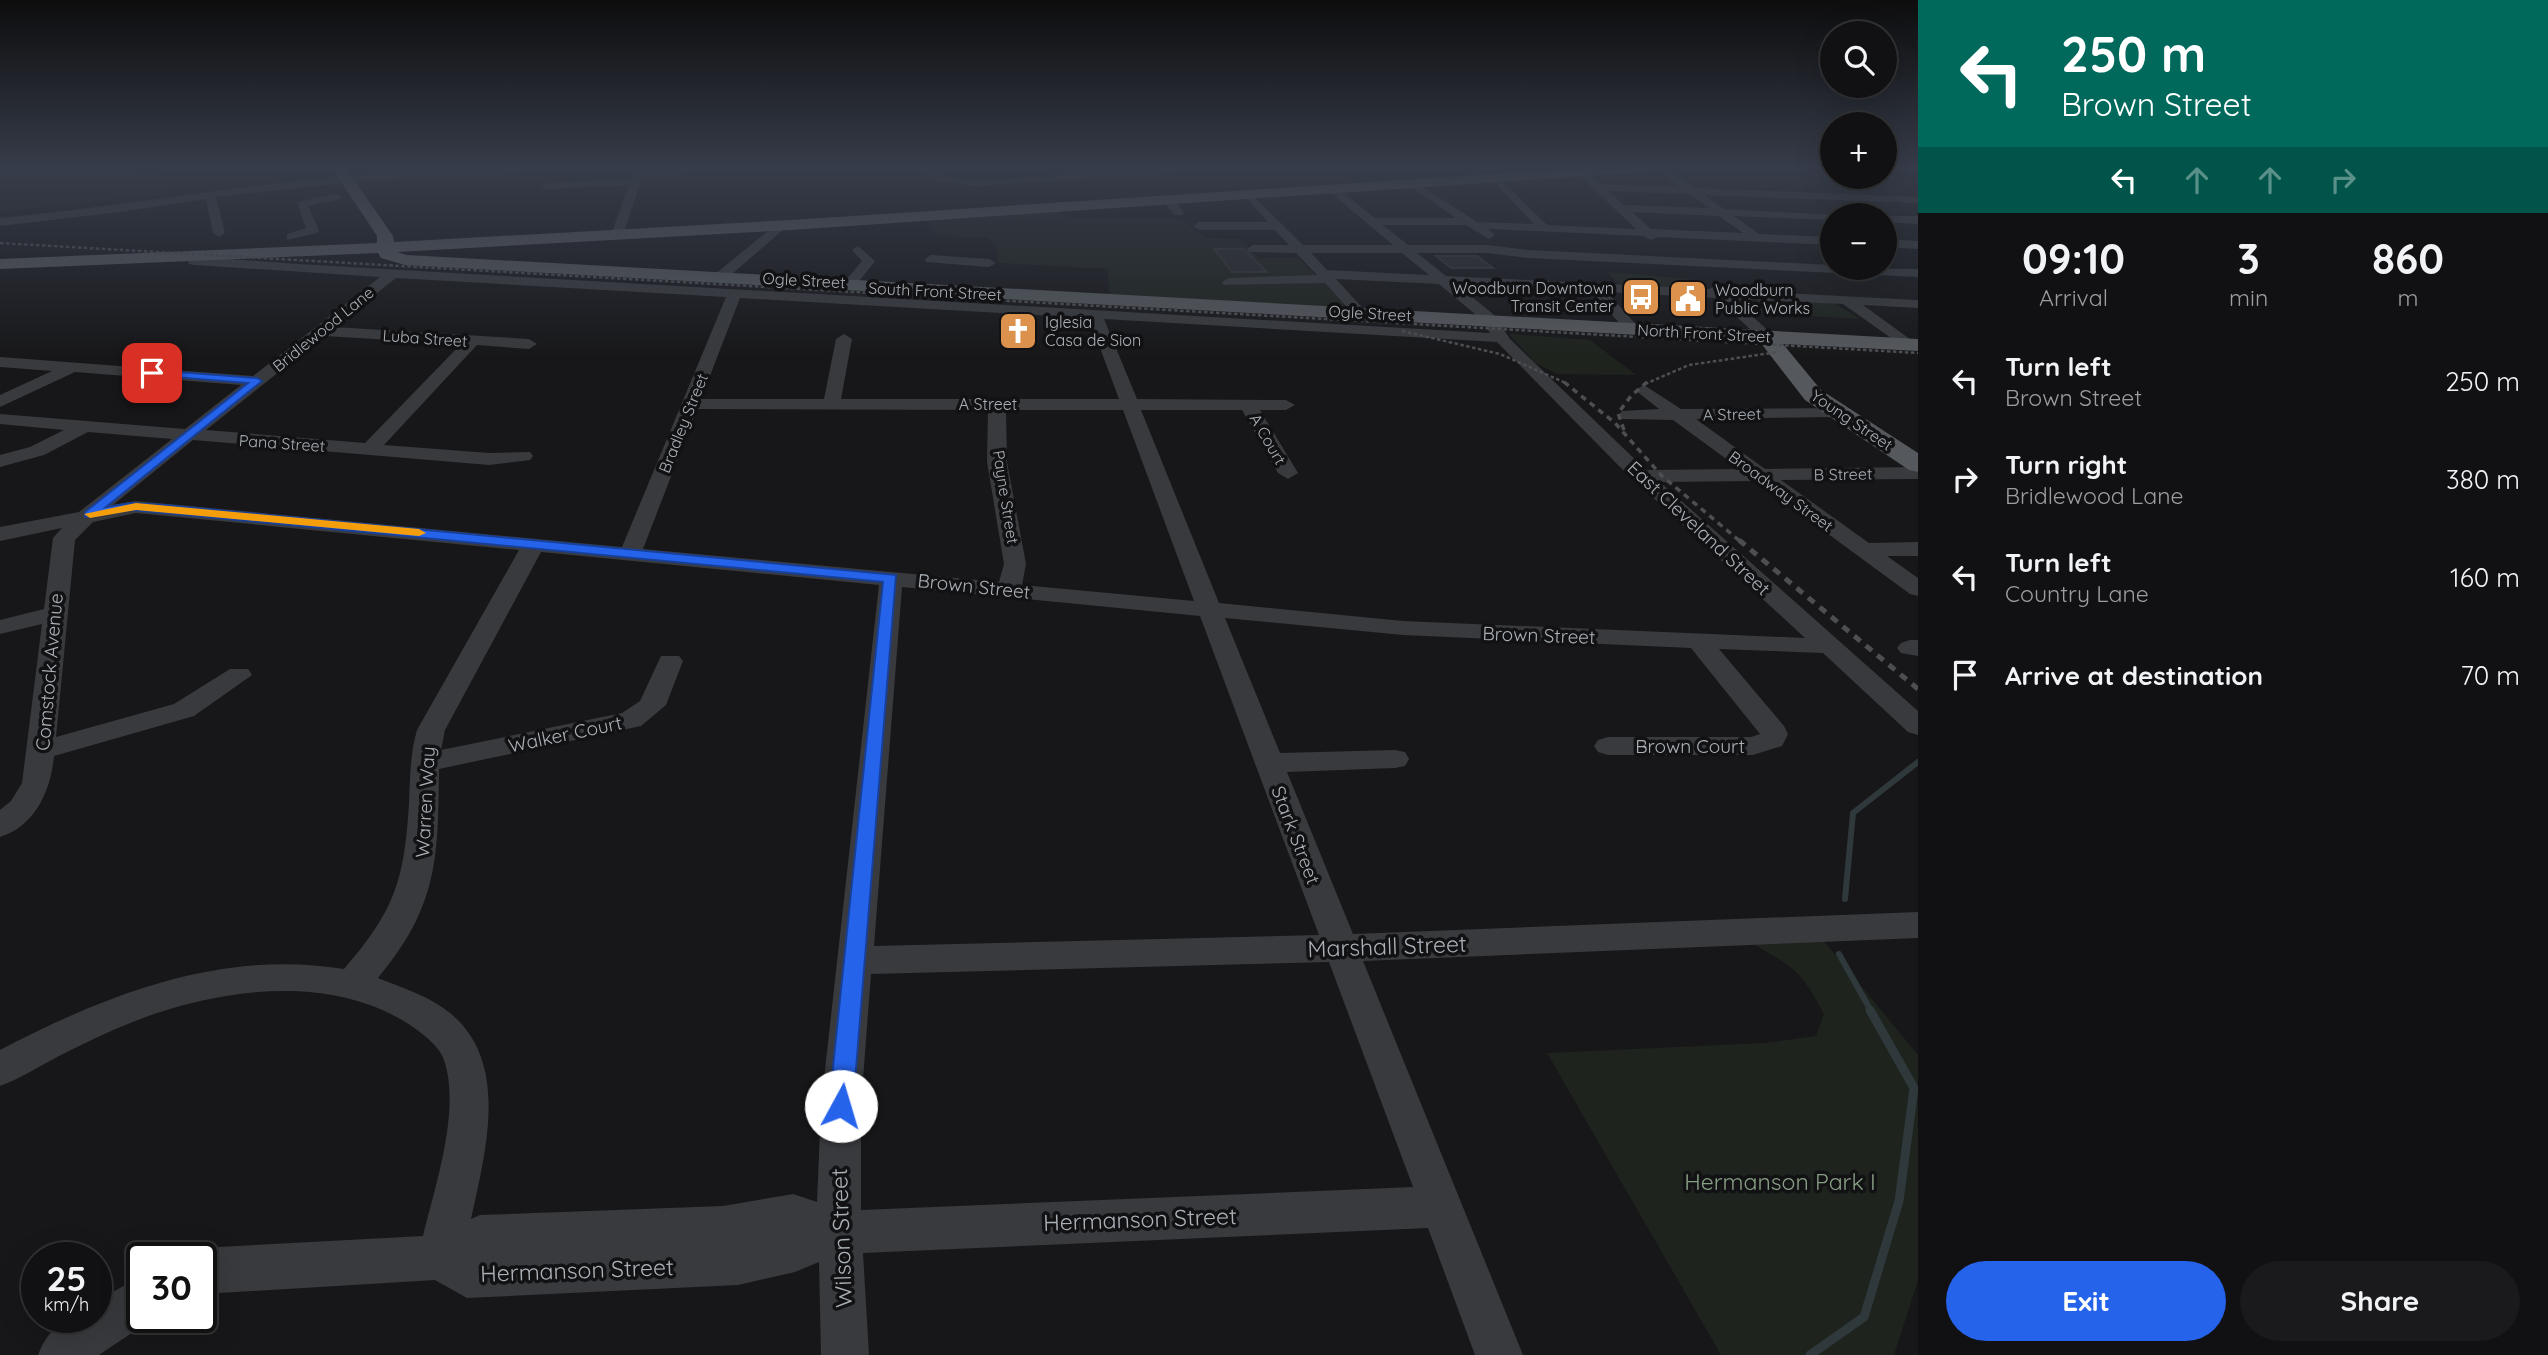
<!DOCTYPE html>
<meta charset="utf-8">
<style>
body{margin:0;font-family:Quicksand,sans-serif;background:#1a1a1c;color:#f1f3f6;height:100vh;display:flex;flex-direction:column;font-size:26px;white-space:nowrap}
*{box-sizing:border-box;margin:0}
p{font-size:23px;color:#9c9da0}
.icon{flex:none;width:38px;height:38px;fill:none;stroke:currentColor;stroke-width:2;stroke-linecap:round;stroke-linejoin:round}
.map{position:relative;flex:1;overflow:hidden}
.sheet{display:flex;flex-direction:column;background:#111113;width:630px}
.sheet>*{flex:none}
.banner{background:#00695c;color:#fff;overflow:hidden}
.buttons{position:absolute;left:1820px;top:21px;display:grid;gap:14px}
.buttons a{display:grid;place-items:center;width:77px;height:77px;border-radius:50%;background:#111113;box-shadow:0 7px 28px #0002,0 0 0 2px #303133;font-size:35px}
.speed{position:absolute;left:21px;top:1242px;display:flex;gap:14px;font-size:35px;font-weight:700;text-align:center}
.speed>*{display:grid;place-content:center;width:91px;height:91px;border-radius:50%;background:#111113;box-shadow:0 7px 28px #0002,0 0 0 2px #303133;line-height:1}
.speed small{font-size:18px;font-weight:400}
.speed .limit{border:4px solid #111;border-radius:10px;background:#fff;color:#111}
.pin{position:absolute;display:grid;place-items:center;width:60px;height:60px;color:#fff;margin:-30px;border-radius:14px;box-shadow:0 4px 10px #0006}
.me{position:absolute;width:77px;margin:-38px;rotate:6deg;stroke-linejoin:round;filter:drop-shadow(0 0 5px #0008)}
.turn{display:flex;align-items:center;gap:24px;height:147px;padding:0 28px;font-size:32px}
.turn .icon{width:91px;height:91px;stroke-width:2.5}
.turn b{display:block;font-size:49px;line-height:60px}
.lanes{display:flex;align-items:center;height:66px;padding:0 28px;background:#0003;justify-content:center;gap:35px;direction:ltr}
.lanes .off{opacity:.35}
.eta{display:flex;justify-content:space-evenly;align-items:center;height:119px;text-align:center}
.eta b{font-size:42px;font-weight:700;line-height:49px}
.primary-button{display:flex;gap:14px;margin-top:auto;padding:14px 28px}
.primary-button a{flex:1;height:80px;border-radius:42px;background:#2563eb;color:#fff;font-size:28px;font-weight:700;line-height:80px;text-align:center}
.primary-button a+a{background:#1a1a1c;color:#f1f3f6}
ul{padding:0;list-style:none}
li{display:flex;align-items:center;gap:21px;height:98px;padding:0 28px}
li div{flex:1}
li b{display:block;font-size:26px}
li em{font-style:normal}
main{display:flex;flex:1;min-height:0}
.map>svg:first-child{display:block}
.green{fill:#1e231e}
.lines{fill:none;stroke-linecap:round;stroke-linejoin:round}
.stream-far1{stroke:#2f383b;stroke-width:6}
.stream{stroke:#2f383b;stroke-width:9}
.building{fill:#272829;stroke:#313234;stroke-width:2}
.minor{fill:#383a3d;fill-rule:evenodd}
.major{fill:#55585c;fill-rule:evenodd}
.rail-far2{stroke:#4c4e52;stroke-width:2.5;stroke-dasharray:3.5 2.5;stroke-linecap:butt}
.rail-far1{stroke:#4c4e52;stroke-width:3.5;stroke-dasharray:6 5;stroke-linecap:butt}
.rail{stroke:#4c4e52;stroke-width:5;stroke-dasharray:8 7;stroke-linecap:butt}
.route{fill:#2563eb;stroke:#184099;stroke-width:2}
.slow{fill:#f59e0b}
.labels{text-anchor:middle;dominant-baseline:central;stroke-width:7;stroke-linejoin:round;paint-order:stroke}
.far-street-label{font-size:16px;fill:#abb1b7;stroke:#121214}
.far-poi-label{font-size:16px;fill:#abb1b7;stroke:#121214;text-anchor:start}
.street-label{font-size:19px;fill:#abb1b7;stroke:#121214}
.near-street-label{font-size:23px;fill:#abb1b7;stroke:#121214}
.near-park-label{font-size:23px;fill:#879f84;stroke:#121214}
</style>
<main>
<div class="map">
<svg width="1918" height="1355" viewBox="0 0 1918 1355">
<rect width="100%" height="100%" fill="#171719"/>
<g class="green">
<path d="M0 168H136V172L187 178 162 194 0 212Z"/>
<path d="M1057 210 1069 218H1179L1206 238 1240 239 1259 258H1298L1352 309 1110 298 1107 269 998 263 997 249 988 238 938 236 926 219Z"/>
<path d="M1607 272 1689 279 1703 291 1620 286Z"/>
<path d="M1739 300 1834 303 1860 319 1755 313Z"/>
<path d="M1509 334 1590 340 1636 375 1557 374 1535 363Z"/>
<path d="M1823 940 1918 1055V1280L1894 1355H1721L1547 1053 1765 1043 1816 1036 1824 1014C1802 972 1794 967 1753 944Z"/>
</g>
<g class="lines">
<g class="stream-far1">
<path d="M1845 899 1853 813 1918 762"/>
<path d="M1839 954 1871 1011"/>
</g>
<path class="stream" d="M1810 1355 1864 1317 1899 1201 1914 1088 1870 1010"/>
</g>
<g class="building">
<path d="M1214 249H1244L1267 272H1232Z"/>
<path d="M1436 256H1477L1493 268H1451Z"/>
</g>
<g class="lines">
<g class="minor">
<path d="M509 168H579L574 171 361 181 216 197 225 233 219 237 213 233 206 199 120 212 0 226V218C121 206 239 185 360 175 409 171 459 170 509 168Z"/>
<path d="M635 168H645L644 171 728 168 723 171 642 177 623 235 617 239 611 235 629 185 546 189 541 186 546 183 631 179Z"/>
<path d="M911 168H925L947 177 977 180 1167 168H1220L1215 171 977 186 941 182Z"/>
<path d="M1557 168H1572L1590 174 1601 184 1680 187 1661 173V169L1665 168 1695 188 1918 197V203L1704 195 1724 209 1836 215H1832V220L1734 216 1759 234 1832 237V245L1657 237 1651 240 1644 236 1488 229 1495 235 1489 239 1466 225H1383L1408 245H1487L1529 250 1832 265V268L1918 269V277L1529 258 1487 253H1417L1446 276 1709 289 1715 286 1723 290 1918 300V308L1863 305 1914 342 1916 345 1908 350 1843 304 1733 299 1772 334V340H1762L1716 298 1607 292 1640 329 1632 334 1627 332 1592 292 1457 285 1493 314 1510 339 1646 470 1740 469 1673 420 1622 419 1619 415 1622 411 1659 409 1635 390 1644 385 1681 409 1842 408 1845 412 1836 417 1696 419 1765 469 1918 467V479L1781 480 1869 543 1918 542V556H1887L1918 578V596L1910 594 1756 481 1660 482 1918 711V735L1908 732 1823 653 1719 649 1784 726 1788 734 1782 746 1753 755H1608L1598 752 1594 746 1598 740 1608 737H1751L1760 734 1691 648 1403 635 1225 618 1280 753 1395 750 1405 752 1409 759 1405 766 1395 768 1287 772 1353 934 1918 912V938L1363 961 1523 1355H1475L1428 1228 863 1253 869 1355H821L819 1262 795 1272 738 1285 467 1298 435 1280 219 1293 201 1298V1258H187L219 1247 423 1236C435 1186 460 1113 445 1063 441 1047 423 1034 410 1025 335 976 234 987 154 1014 122 1025 91 1040 61 1055 41 1065 22 1078 0 1086V1050C107 994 222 949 344 969 395 910 404 881 409 804 410 779 410 754 417 730L519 550 136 513 93 522 75 540 56 737 174 704 230 669H248L252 675 194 716 54 756C51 789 36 826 0 837V810L11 801 22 783 42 624 0 634V620L44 609 53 538 62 528 0 541V527L79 512 172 439 88 432 44 455 0 467V455L30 447 64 430 0 424V414L185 429 241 385 75 372 0 407V395L52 371 0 367V357L253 376 380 277 194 265 189 264 187 257 193 253 200 257 298 264 1490 333 1482 320 1439 284 1336 279 1369 315 1362 319 1357 318 1325 283 1224 285 1222 282 1229 278 1317 275 1296 253 1249 252 1247 249 1253 245H1289L1275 230H1199L1193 226 1199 222H1268L1245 196 1250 193 1303 245H1393L1329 191 1338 189 1375 218H1456L1411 187 1410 185 1415 182 1477 222 1534 224 1494 182 1493 180 1498 177 1547 225 1636 229 1582 178ZM1608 191 1690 194 1709 208 1624 205ZM1632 212 1719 216 1743 233 1651 229ZM1311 253H1402L1429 275 1327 270ZM396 278 726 297 622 547 136 501 113 505 193 440 489 465 530 460 533 456 530 452 489 453 384 445 477 345 529 349 537 344 529 339 334 327ZM740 298 1089 318 1119 399H841L852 339 844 334 836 339 824 399H701ZM1104 319 1497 342 1619 466 1805 638 1403 621 1219 603 1141 410H1242L1278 473 1288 479 1298 473 1260 410H1286L1295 405 1286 400 1137 399ZM324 336 461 344 365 443 206 430ZM697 409 988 410 987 462 1004 564 999 582 643 549ZM1006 410H1123L1194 601 1022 585 1026 564 1007 462ZM541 552 879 585 821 1106 817 1202 793 1194 723 1206 480 1215 471 1219C485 1153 511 1063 450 1013 429 996 403 988 378 978 438 906 438 859 439 769L641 726 666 705 683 661 679 656H661L640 701 622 713 441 750 445 730ZM902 587 1200 616 1319 935 874 946ZM1329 962 1413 1187 861 1210V1106L871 974Z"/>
<path d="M1820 168H1832V175Z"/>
<path d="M1906 168H1918V174Z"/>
<path d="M336 194 341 197 340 199 308 206 319 230 317 233 287 240V234L306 228 297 202Z"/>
<path d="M1165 199H1173L1184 213 1182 215H1174L1163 201Z"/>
<path d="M1885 216H1918V224L1885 222Z"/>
<path d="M774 222H782L785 228 724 281H714V275L773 227Z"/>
<path d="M1885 239 1918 241V249L1885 247Z"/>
<path d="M858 246 875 261 853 289H843L841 286 862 261 852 250Z"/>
<path d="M931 255 989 259 996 263 989 267 926 262 925 259Z"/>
<path d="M1910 640H1918V656L1901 653 1897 648 1901 643Z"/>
<path d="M142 1276V1318H154L99 1355H38C50 1325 65 1318 96 1318V1301Z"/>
</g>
<path class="major" d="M332 168H346L393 236 394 242 791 220 1585 168H1653L1646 172 791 230 397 252 407 255 1918 339V351L1783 344 1821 390 1918 453V472L1909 470 1805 400 1760 342 405 265 381 258 378 253 0 269V259L377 243V236Z"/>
<g class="rail-far2">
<path d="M0 243 1918 353"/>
<path d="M1402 331 1500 354 1568 384"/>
<path d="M1645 384 1689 365 1778 352"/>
</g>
<g class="rail-far1">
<path d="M1564 382 1615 423 1662 476 1741 542"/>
<path d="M1624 430 1618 413 1631 396 1647 382"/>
</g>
<path class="rail" d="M1739 540 1918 689"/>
</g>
<linearGradient id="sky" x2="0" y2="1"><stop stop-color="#0d0d0e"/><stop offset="0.47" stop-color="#363c49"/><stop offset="1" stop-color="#363c49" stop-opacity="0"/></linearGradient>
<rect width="1918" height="358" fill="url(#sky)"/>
<path class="route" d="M152 370 257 378 262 381 106 507 131 503 165 505 896 575 853 1106 850 1113 841 1116 832 1113 829 1106 883 582 165 513 131 510 85 517V512L248 383 149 375Z"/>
<path class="slow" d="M136 503 419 529 426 533 419 536 136 510 90 518 84 514Z"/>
<defs>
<symbol id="bus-square" viewBox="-11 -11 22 22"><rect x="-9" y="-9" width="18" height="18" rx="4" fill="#dc924c" stroke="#121214"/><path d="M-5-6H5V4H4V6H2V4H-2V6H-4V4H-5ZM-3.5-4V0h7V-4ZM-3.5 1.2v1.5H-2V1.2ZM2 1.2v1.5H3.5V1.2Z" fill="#fff"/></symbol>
<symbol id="civic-square" viewBox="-11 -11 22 22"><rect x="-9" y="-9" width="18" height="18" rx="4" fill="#dc924c" stroke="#121214"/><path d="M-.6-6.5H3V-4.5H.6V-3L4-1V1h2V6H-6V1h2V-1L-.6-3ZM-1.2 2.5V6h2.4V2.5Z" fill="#fff"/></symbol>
<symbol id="church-square" viewBox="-11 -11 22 22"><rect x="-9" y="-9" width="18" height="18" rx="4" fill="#dc924c" stroke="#121214"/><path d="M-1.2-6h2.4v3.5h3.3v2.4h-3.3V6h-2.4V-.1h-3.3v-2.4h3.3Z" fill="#fff"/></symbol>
</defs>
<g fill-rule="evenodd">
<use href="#bus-square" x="1619" y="275" width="44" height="44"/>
<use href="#civic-square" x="1666" y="277" width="44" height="44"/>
<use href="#church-square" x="996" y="309" width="44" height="44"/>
</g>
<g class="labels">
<g class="far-street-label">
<text transform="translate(804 280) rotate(3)">Ogle Street</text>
<text transform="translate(935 291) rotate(3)">South Front Street</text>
<text transform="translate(1370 313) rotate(3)">Ogle Street</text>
<text transform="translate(323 329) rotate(-39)">Bridlewood Lane</text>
<text transform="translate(1704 333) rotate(3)">North Front Street</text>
<text transform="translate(425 338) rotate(4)">Luba Street</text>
<text x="988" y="404">A Street</text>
<text transform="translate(1732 414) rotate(-1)">A Street</text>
<text transform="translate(1852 420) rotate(34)">Young Street</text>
<text transform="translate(683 423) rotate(-68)">Bradley Street</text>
<text transform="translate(1268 439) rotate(60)">A Court</text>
<text transform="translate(282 443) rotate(4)">Pana Street</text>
<text transform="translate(1843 474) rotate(-1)">B Street</text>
<text transform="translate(1781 491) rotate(36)">Broadway Street</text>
<text transform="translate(1006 497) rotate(81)">Payne Street</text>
</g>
<g class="far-poi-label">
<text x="1614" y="288" text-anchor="end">Woodburn Downtown<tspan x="1614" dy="18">Transit Center</tspan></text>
<text x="1715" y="290">Woodburn<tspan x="1715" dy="18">Public Works</tspan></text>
<text x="1045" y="322">Iglesia<tspan x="1045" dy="18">Casa de Sion</tspan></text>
</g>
<g class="street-label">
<text transform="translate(1699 528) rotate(43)">East Cleveland Street</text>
<text transform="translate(974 586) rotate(6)">Brown Street</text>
<text transform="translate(1539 635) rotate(2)">Brown Street</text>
<text transform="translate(49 672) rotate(-85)">Comstock Avenue</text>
<text transform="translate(565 734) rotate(-12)">Walker Court</text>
<text x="1690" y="746">Brown Court</text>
<text transform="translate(425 802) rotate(-87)">Warren Way</text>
<text transform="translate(1296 835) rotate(69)">Stark Street</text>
</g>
<g class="near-street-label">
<text transform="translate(1387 946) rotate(-2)">Marshall Street</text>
<text transform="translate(1140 1219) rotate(-2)">Hermanson Street</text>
<text transform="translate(841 1238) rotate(-92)">Wilson Street</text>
<text transform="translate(577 1270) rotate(-2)">Hermanson Street</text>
</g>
<g class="near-park-label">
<text x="1780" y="1181">Hermanson Park I</text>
</g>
</g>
</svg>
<div class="buttons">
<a><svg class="icon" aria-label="search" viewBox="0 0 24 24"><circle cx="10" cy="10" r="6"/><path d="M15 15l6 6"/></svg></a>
<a>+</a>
<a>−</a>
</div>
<div class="speed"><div>25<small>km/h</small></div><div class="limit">30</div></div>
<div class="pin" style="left:152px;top:373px;background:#d93025"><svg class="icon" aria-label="arrive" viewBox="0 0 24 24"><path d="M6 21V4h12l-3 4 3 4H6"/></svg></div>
<svg class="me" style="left:841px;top:1106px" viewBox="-20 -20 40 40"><circle r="19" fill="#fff"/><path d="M0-13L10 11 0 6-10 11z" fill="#2563eb"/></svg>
</div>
<section class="sheet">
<div class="banner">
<div class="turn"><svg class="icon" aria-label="left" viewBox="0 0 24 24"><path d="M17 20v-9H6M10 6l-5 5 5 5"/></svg><div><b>250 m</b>Brown Street</div></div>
<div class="lanes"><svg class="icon" aria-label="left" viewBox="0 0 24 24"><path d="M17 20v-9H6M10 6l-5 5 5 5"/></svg><svg class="icon off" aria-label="ahead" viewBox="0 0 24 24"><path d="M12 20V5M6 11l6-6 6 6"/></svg><svg class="icon off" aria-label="ahead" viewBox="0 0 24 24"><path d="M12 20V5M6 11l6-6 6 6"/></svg><svg class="icon off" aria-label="right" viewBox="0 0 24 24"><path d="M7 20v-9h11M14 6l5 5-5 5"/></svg></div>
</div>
<div class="eta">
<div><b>09:10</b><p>Arrival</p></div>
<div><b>3</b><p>min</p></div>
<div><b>860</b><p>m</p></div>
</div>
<ul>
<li><svg class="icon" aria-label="left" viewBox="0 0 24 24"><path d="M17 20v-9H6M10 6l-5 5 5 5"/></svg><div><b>Turn left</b><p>Brown Street</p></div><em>250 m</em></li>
<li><svg class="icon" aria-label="right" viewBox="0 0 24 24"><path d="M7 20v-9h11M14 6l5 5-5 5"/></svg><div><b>Turn right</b><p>Bridlewood Lane</p></div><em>380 m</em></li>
<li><svg class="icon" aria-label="left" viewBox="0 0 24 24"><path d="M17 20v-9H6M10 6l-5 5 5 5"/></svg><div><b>Turn left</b><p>Country Lane</p></div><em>160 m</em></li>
<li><svg class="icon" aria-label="arrive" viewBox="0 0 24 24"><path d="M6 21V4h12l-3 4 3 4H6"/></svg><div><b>Arrive at destination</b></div><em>70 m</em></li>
</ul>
<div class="primary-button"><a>Exit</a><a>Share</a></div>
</section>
</main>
